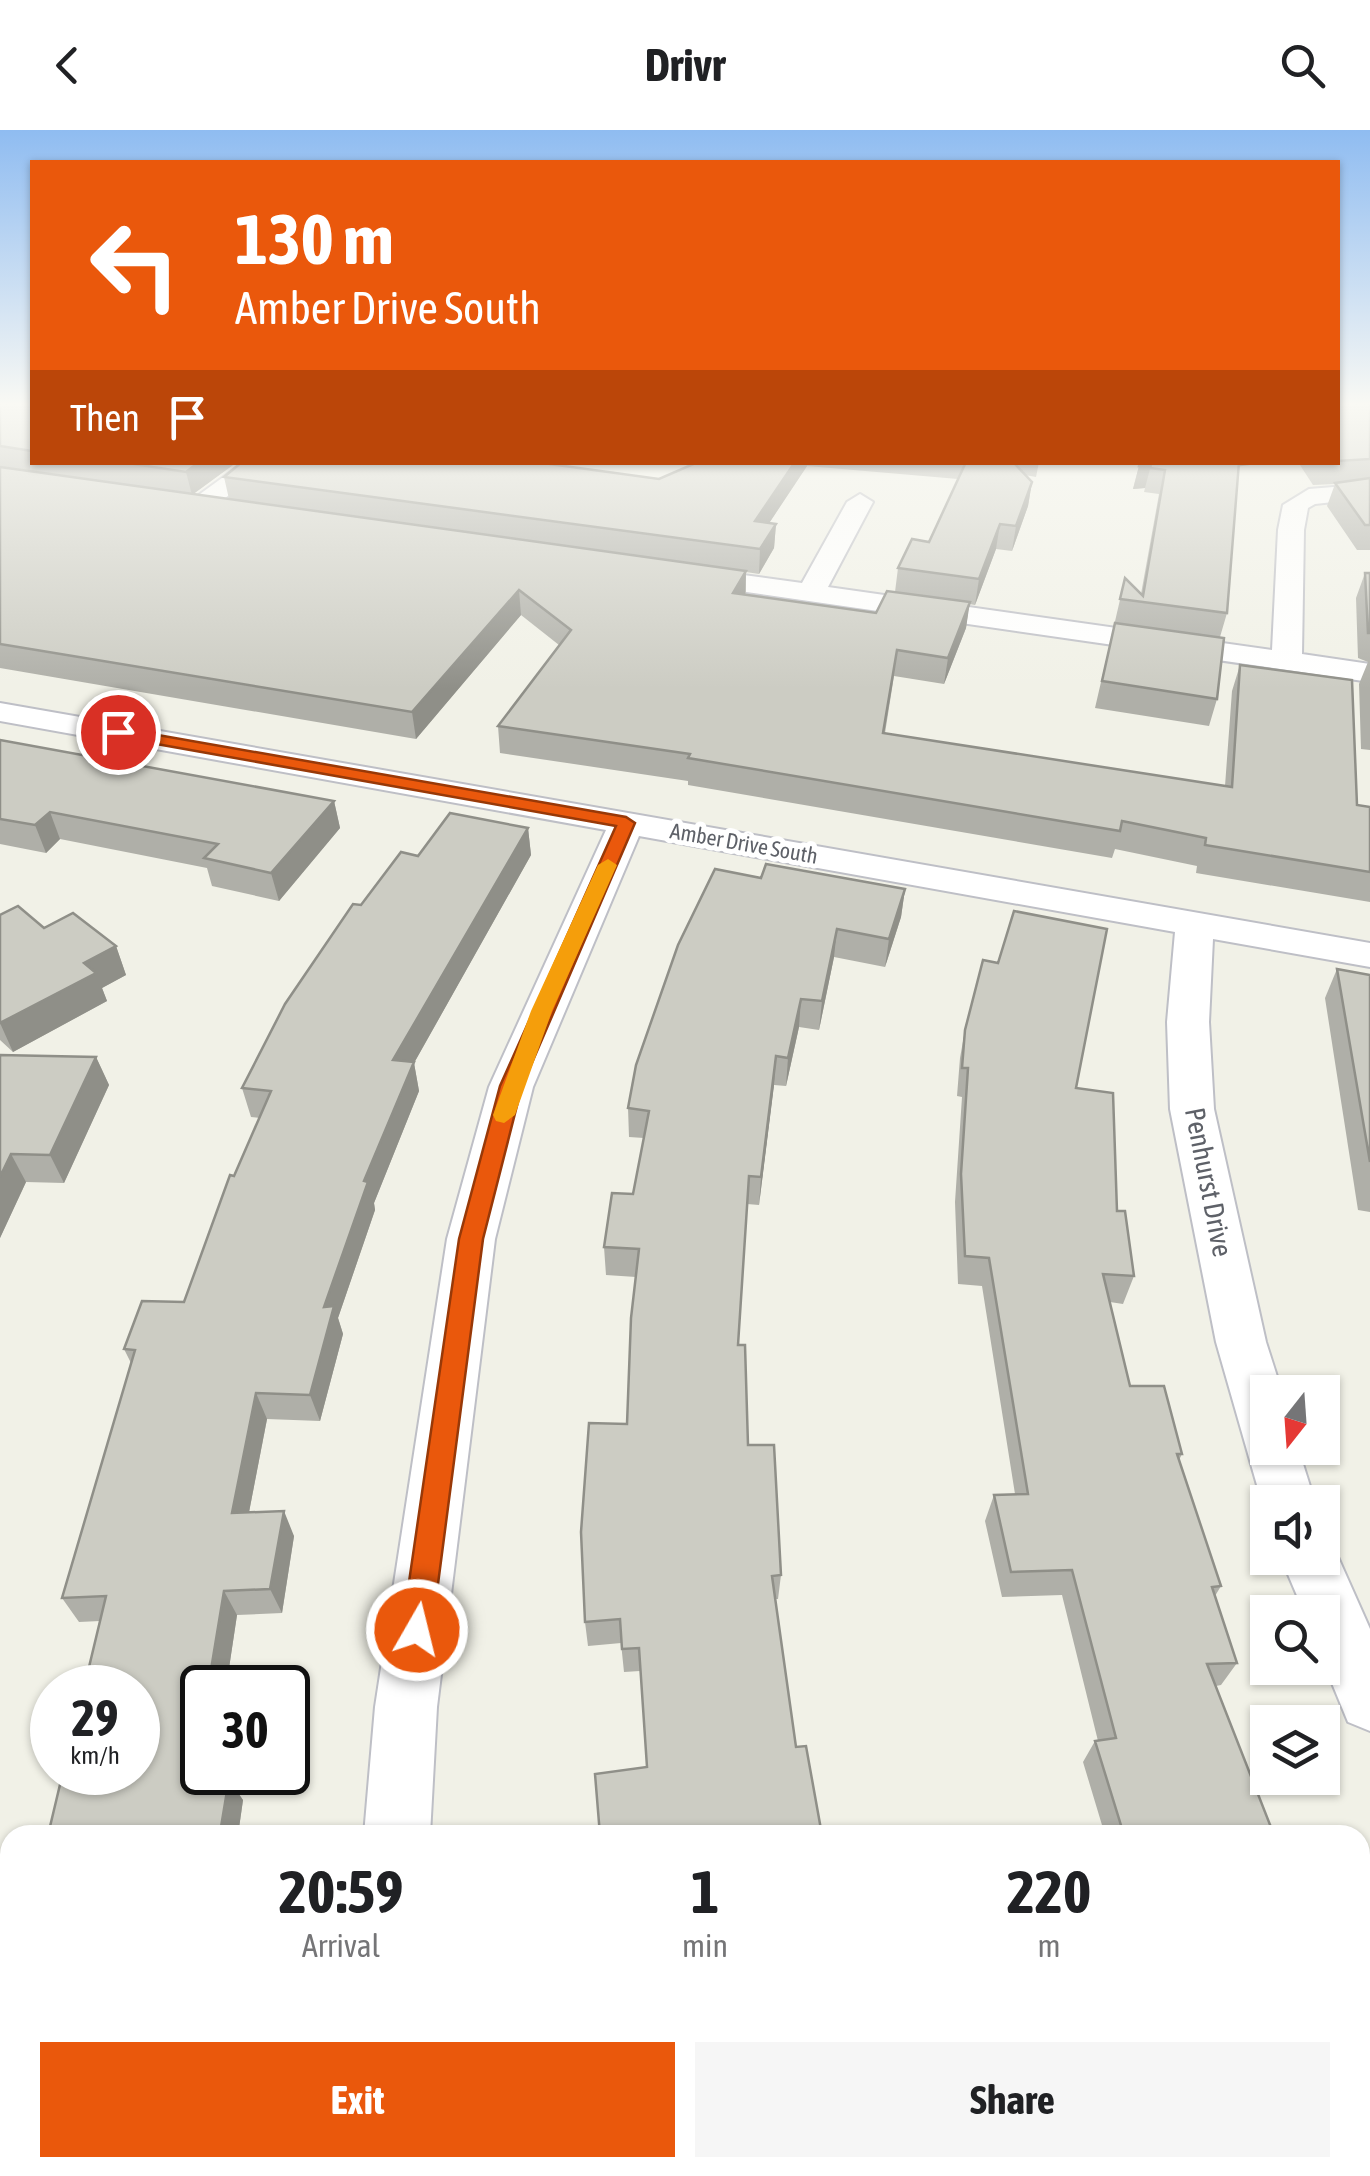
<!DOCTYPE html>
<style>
body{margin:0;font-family:"Asap Condensed",sans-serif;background:#f6f6f6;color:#202124;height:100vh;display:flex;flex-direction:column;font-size:38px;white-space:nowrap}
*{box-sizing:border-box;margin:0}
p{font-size:32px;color:#757577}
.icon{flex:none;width:55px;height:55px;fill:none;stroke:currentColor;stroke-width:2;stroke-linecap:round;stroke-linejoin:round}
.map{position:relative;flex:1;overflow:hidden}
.drawer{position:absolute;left:0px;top:1695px;width:1370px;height:352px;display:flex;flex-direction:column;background:#fff;border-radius:30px 30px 0 0;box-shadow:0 2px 8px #0004}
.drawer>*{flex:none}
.banner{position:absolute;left:30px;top:30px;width:1310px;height:305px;border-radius:0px;box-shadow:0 2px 8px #0004;background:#ea580c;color:#fff;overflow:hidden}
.needle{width:65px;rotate:197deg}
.tools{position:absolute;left:1250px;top:1245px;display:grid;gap:20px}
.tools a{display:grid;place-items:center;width:90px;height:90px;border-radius:0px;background:#fff;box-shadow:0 2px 8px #0004;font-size:50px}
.speed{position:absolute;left:30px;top:1535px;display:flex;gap:20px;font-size:50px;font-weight:700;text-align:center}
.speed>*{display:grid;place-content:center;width:130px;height:130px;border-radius:50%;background:#fff;box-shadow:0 2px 8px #0004;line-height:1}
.speed small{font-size:25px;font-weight:400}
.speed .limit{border:5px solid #111;border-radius:15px;background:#fff;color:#111}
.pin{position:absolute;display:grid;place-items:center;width:85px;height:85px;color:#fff;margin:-42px;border:5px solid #fff;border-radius:50%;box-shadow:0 2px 10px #0007}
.me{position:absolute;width:110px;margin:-55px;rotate:8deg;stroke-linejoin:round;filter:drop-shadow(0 0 8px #0008)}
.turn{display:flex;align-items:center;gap:35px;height:210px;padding:0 40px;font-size:45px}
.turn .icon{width:130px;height:130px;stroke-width:2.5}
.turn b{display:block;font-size:70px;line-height:85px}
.then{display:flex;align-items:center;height:95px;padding:0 40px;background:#0003;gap:20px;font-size:38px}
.eta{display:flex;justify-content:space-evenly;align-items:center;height:170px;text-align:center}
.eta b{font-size:60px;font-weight:700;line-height:70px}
.action{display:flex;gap:20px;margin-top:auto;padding:20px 40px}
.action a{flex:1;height:115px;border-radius:0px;background:#ea580c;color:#fff;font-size:40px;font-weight:700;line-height:115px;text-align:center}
.action a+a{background:#f6f6f6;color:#202124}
header{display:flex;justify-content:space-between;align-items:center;height:130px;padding:0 40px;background:#fff;font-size:45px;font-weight:700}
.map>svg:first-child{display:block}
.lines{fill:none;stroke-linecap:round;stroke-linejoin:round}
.street-casing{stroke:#bebfc6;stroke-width:4}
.street{fill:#fff;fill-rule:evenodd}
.wall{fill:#afafa8;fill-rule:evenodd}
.shaded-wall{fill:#8f8f88}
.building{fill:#ccccc3;stroke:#8f8f88;stroke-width:2.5}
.route{fill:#ea580c;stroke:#983908;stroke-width:2.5}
.slow{fill:#f59e0b}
.labels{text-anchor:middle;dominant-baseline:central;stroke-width:10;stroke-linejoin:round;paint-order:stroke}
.far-street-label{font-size:22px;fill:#5e6168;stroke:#fff}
.street-label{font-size:28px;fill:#5e6168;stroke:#fff}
</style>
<header><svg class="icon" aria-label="back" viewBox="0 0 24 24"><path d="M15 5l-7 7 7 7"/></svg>Drivr<svg class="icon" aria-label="search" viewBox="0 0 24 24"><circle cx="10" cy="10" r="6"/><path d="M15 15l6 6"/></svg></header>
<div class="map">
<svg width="1370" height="2046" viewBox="0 0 1370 2046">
<rect width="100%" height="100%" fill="#f1f1e7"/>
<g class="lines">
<defs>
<g id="street">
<path d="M244 332H272L207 382H189L185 377 189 372Z"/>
<path d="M1370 354V368L1315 374 1308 378 1304 400 1302 524 1370 534V552L684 453 670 445 684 437 802 453 847 372 860 364 873 372 828 457 1272 520 1278 400 1283 375 1309 359Z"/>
<path d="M0 573 1370 813V837L1213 809 1209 892 1214 979 1266 1212 1282 1262H1268V1318H1298L1315 1372H1268L1267 1390 1216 1212 1170 979 1167 892 1175 802 639 706 533 957 495 1109 437 1577 430 1705H364L375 1577 447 1109 489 957 606 700 0 591Z"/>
<path d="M1322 1406 1330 1409 1370 1499V1601L1348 1592 1322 1529V1482H1304L1281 1428H1322Z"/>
<rect x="362" y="2038" width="76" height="8"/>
</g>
</defs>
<use href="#street" class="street-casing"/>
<use href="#street" class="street"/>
</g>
<g class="wall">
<path d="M0 272H32V332H237L193 364 229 369 224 347 659 349 698 332H1039L1036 347 1025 345 1032 352 1028 376 1012 421 996 419 975 475 969 474 966 498 944 554 894 546 885 603 1225 656 1232 561 1240 535 1357 675 1370 677V772L1196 743 1197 736 1115 719 1112 728 688 655V651L500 623 498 596 559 515 521 485 416 609 0 538ZM807 336 958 349 929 412 898 438 895 462 876 483 746 465V442L759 444 774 418 776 394 769 393Z"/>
<path d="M1338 272H1370V420H1357L1327 376 1335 354 1313 355 1298 332H1338Z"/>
<path d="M1139 336H1238L1227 483 1220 507 1217 569 1209 596 1095 578 1125 448 1141 464 1159 364 1144 362 1145 358 1133 359Z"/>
<path d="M1365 443H1370V620L1361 619 1359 554 1368 532 1358 528 1356 468Z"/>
<path d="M0 610 334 671 340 698 279 771 212 756 207 738 60 709 46 723 0 714Z"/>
<path d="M528 698 531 725 414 933 419 961 374 1073 375 1080 338 1188 343 1204 320 1291 267 1289 249 1382 294 1406 282 1483 237 1485 226 1558H202L210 1650 243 1670 238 1705H48L100 1491 79 1492 62 1468 131 1233 124 1219 184 1172 234 1046 260 988 251 987 242 958 361 775 418 726Z"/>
<path d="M761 748 905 759 901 787 885 837 834 827 819 900 799 897 786 956 774 955 759 1075 747 1074 738 1215 748 1315 781 1445 778 1469H775L647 1637 640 1541 624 1542 621 1513 588 1516 585 1492 627 1294 636 1147 606 1145 604 1117 633 1064 644 1008 629 1007 628 978Z"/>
<path d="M0 785 116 816 126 845 102 858 107 871 13 922 0 910Z"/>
<path d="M1337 839 1370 845V1082L1358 1080 1325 868Z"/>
<path d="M965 900 1076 958 1117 1081 1134 1146 1123 1174 1110 1172 1130 1256 1182 1324 1179 1330 1221 1456 1215 1466 1237 1533 1221 1555 1216 1556 1274 1705H1105L1083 1632 1095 1611H1098L1062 1465 1002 1467 985 1391 994 1365 1015 1364 982 1156 958 1154 955 1072 962 967 957 966 960 928Z"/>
<path d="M0 925 96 927 109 955 64 1053 26 1052 0 1108Z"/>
<path d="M1207 2038H1360L1370 2046H1210Z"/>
</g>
<g class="shaded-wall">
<path d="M199 332H237L192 365 186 342Z"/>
<path d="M795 332H807V336L754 416 755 391Z"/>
<path d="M1235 332H1274L1234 337Z"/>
<path d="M1151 335 1145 358 1133 359 1139 336Z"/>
<path d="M1032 352 1028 376 1012 421 1016 396Z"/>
<path d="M776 394 774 418 759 444 760 419Z"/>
<path d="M1000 394 996 419 975 475 979 449Z"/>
<path d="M746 441 745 466 733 463Z"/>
<path d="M519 460 521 485 416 609 412 582Z"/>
<path d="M970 472 966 498 944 554 948 528Z"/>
<path d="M334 671 340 698 279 771 271 743Z"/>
<path d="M50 682 60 709 46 723 35 695Z"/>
<path d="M528 698 531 725 414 933 419 961 374 1073 375 1080 338 1188 343 1204 320 1291 310 1265 324 1177 364 1051 393 930Z"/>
<path d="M905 759 901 787 885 837 889 809Z"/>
<path d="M837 799 834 827 819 900 822 871Z"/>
<path d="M116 816 126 845 102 858 107 871 13 922 0 893 84 833Z"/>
<path d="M801 869 799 897 786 956 788 928Z"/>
<path d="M776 926 774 955 759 1075 761 1047Z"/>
<path d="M96 927 109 955 64 1053 50 1025Z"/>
<path d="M11 1024 26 1052 0 1108V1047Z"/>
<path d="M256 1263 267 1289 244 1408 232 1383Z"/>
<path d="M284 1381 294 1406 282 1483 270 1459Z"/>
<path d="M224 1461 237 1485 226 1558H208Z"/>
<path d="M202 1589V1642H212L207 1672 192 1651Z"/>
<path d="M229 1649 243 1670 238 1705H222L220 1703Z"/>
<path d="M6 1939 10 1957 0 1959V1941Z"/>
<path d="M166 2038H184L186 2039 185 2046H166Z"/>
</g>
<g class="building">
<path d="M0 272H32V321L0 316Z"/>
<path d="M1338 272H1370V329L1338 331Z"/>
<path d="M120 332H199L186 342Z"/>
<path d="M242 332H535L659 349 698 332H795L755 391 776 394 760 419 224 347Z"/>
<path d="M966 332H1013L1032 352 1016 396 1000 394 979 449 898 438 912 409 929 412Z"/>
<path d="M1140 332H1239L1227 483 1120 469 1125 448 1143 466 1165 340 1150 338 1151 335 1139 336Z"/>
<path d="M0 337 746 441 733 463 876 483 887 461 970 472 948 528 897 520 883 603 1232 657 1240 535 1352 550 1357 675 1370 677V742L1205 715 1206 708 1122 691 1120 701 688 628 690 624 498 596 571 500 519 460 412 582 0 514Z"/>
<path d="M1370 348V395H1365L1335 353Z"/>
<path d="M1365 443H1370V503H1368Z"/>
<path d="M1115 493 1224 508 1217 569 1102 551Z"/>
<path d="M0 610 334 671 271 743 204 728 218 714 50 682 35 695 0 689Z"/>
<path d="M450 683 528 698 393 930 414 932 364 1051 368 1052 324 1177 334 1176 310 1265 256 1263 232 1383 284 1381 270 1459 224 1461 208 1558H202V1589L192 1651 229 1649 220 1703 193 1705H48L63 1642H138V1558H84L106 1466 62 1468 135 1220 124 1219 142 1171 184 1172 230 1045 234 1046 271 961 242 958 285 874 353 774 361 775 401 722 418 726Z"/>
<path d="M766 734 905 759 889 809 837 799 822 871 801 869 788 928 776 926 761 1047 749 1046 738 1215H745L748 1315H774L781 1445 772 1446 796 1617 806 1616 822 1705H600L595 1644 647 1637 639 1518 622 1519 620 1489 585 1492 581 1402 589 1293 627 1294 631 1188 639 1119 604 1117 612 1063 633 1064 649 981 628 978 636 935 678 815 715 739 761 748Z"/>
<path d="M18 776 44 798 73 783 116 816 84 833 96 843 0 893V785Z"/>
<path d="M1014 781 1107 799 1076 958 1113 963 1117 1081H1125L1134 1146 1103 1144 1130 1256H1164L1182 1324H1177L1221 1456 1212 1457 1237 1533 1207 1534 1274 1705H1124L1095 1611 1116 1608 1072 1440 1011 1442 994 1365 1028 1364 989 1128 965 1126 961 1044 968 938H962L965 900 983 830 998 833Z"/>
<path d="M1337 839 1370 845V1032Z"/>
<path d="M0 925 96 927 50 1025 11 1024 0 1047Z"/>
<path d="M1324 1701 1325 1705H1292Z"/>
<path d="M1360 1791 1368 1813 1360 1814Z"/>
<path d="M10 1809V2038H166V2046H0V1986L6 1939 0 1941V1811Z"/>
<path d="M1360 1930 1370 1951V2046H1234L1231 2038H1360Z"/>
<path d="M639 2038H859L861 2046H641Z"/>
</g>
<linearGradient id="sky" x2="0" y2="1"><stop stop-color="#8fbcf1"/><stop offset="0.49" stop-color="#f9f9f4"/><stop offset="1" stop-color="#f9f9f4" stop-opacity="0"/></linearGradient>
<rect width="1370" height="559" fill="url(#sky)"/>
<path class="route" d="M118 598 626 687 635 693 522 956 483 1109 432 1500 428 1510 417 1514 406 1510 402 1500 459 1109 500 956 616 696 112 606 109 602Z"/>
<path class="slow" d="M608 729 617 735 552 881 515 985 504 993 496 991 493 985 531 881 598 735Z"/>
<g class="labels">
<g class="far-street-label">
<text transform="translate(744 713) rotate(10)">Amber Drive South</text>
</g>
<g class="street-label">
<text transform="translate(1209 1052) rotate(79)">Penhurst Drive</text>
</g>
</g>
</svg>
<div class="tools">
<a><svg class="needle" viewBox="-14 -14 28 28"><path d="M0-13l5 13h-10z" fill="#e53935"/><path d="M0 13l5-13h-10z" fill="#757577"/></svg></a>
<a><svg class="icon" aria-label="sound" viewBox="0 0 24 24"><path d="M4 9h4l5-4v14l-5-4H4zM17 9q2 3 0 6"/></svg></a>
<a><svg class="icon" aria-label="search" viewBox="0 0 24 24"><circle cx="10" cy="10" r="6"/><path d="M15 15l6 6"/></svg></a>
<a><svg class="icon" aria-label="layers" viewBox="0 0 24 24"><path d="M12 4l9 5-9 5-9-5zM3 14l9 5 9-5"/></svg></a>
</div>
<div class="speed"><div>29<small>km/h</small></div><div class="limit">30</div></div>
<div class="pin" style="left:118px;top:602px;background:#d93025"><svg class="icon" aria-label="arrive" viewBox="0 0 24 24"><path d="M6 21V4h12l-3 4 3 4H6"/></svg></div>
<svg class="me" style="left:417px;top:1500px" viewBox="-20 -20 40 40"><circle r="17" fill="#ea580c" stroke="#fff" stroke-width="3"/><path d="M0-11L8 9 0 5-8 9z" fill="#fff"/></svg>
<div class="banner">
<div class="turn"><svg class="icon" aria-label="left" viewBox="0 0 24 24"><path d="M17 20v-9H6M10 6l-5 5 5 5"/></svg><div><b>130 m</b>Amber Drive South</div></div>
<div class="then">Then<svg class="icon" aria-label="arrive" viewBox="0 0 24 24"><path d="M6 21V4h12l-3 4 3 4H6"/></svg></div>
</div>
<section class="drawer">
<div class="eta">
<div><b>20:59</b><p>Arrival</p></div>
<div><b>1</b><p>min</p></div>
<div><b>220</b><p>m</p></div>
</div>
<div class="action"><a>Exit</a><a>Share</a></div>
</section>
</div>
